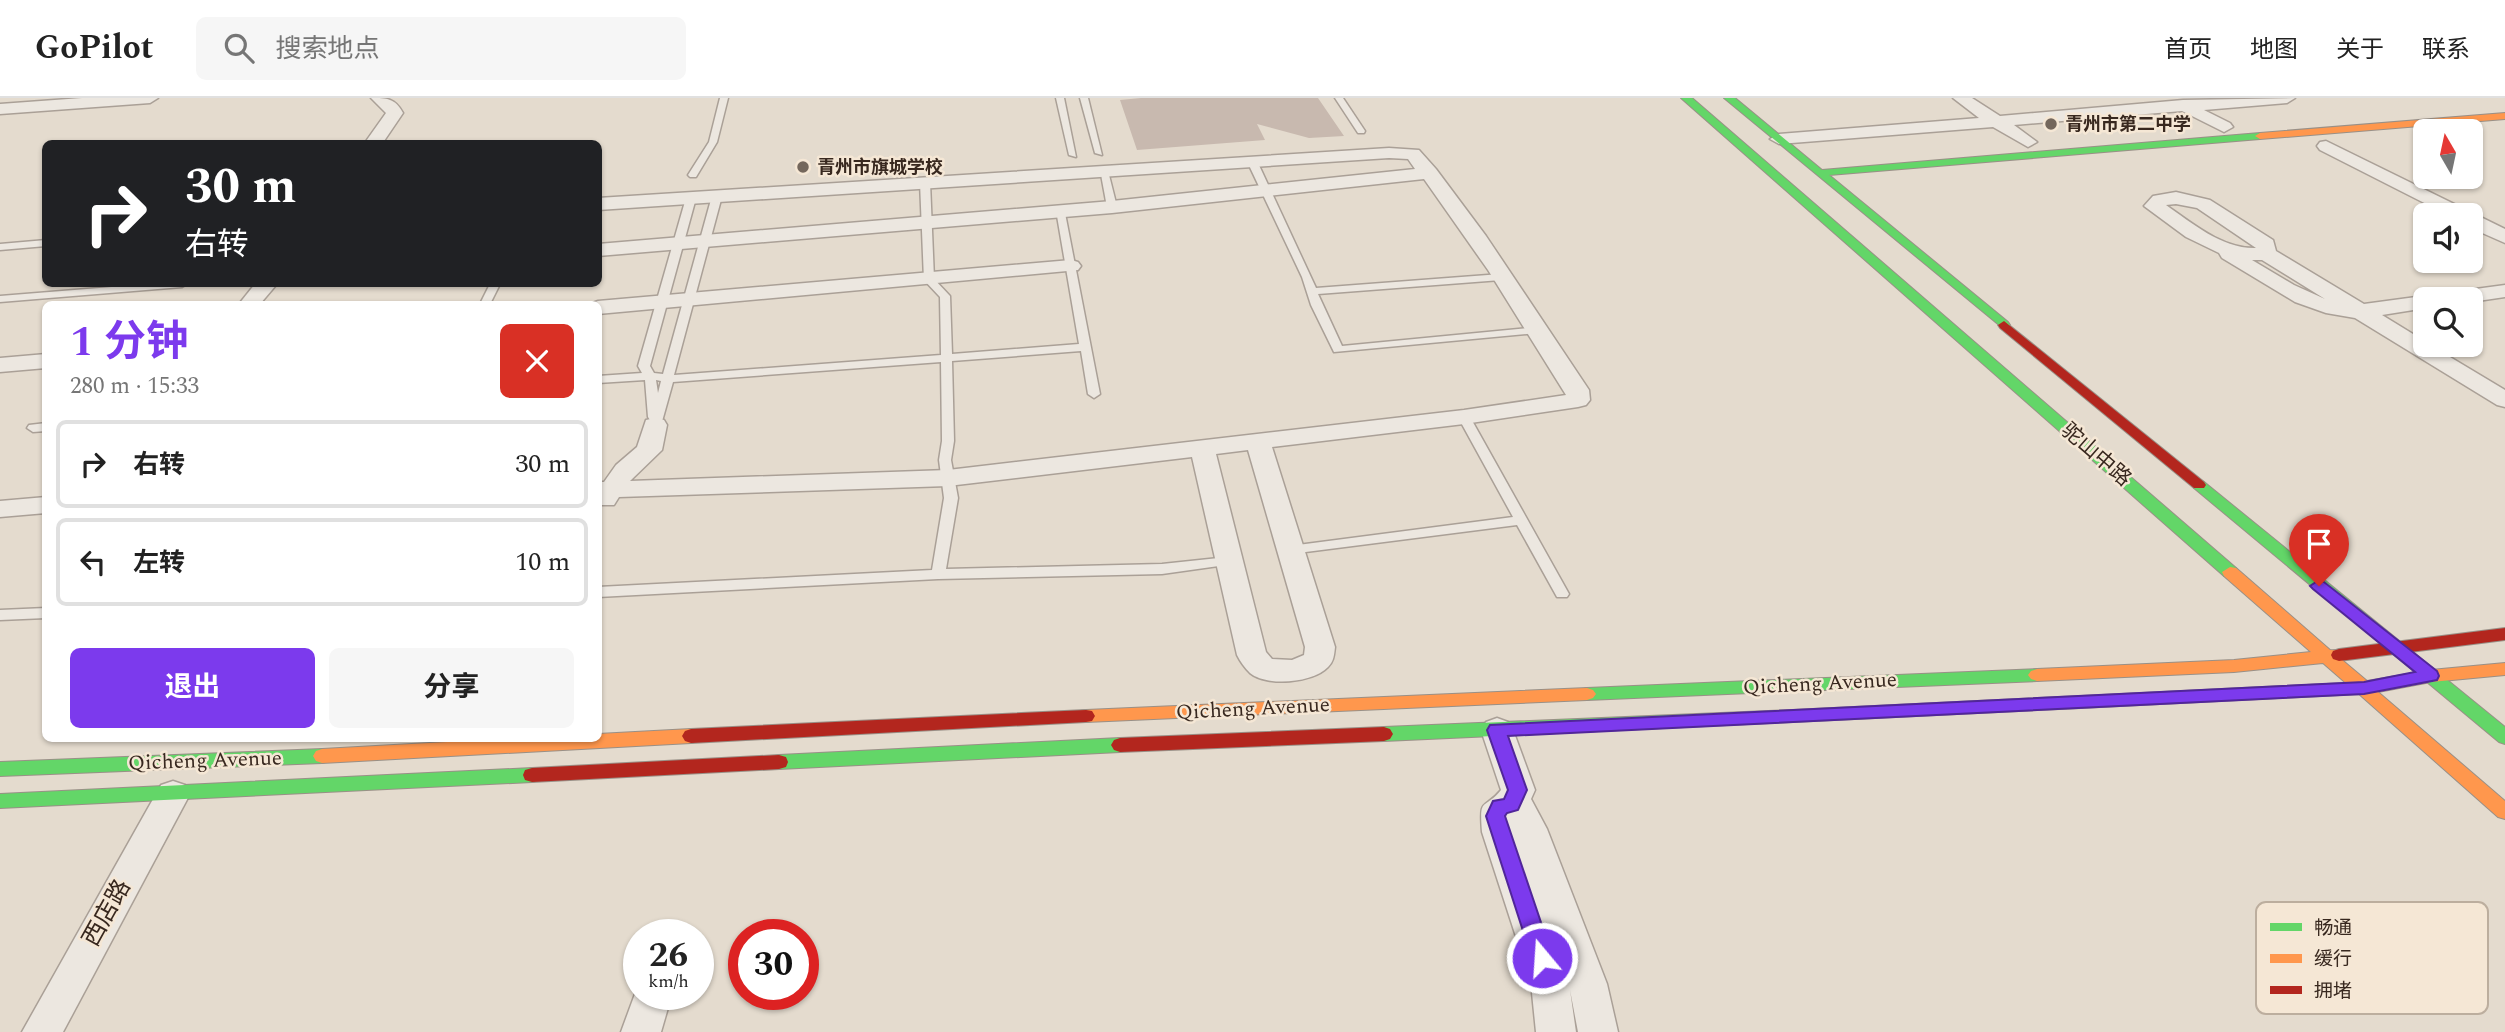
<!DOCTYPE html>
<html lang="zh">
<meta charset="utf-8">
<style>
body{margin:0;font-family:Spectral,"Noto Sans SC",serif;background:#f6f6f6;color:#222;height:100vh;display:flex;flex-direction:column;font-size:26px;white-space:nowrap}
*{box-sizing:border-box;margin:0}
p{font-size:23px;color:#767676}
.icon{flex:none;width:38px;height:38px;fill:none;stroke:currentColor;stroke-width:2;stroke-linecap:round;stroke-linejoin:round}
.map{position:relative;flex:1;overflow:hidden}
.panel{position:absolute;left:42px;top:203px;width:560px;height:441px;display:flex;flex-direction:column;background:#fff;border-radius:10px;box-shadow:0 2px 5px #0004}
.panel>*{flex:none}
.banner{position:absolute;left:42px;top:42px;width:560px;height:147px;border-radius:10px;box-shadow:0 2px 5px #0004;background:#202124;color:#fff;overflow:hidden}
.needle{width:46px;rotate:351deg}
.tools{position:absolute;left:2413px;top:21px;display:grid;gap:14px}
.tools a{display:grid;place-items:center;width:70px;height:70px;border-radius:10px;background:#fff;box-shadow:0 2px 5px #0004;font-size:35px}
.speed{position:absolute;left:623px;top:821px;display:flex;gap:14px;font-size:35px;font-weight:700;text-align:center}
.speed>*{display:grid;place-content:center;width:91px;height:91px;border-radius:50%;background:#fff;box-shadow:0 2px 5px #0004;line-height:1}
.speed small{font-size:18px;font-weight:400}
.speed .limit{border:10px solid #d22;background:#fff;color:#111}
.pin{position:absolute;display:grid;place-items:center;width:60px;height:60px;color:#fff;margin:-72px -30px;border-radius:50% 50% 50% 0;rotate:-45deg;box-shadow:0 0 7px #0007}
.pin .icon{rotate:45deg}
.me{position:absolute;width:77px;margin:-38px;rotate:342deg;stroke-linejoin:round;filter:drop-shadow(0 0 5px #0008)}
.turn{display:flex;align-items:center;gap:24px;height:147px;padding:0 28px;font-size:32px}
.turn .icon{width:91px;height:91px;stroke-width:2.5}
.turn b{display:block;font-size:49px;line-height:60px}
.round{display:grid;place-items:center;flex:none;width:74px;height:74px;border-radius:10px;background:#f6f6f6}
.headline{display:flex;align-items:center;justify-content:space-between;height:119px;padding:0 28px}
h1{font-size:42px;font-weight:700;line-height:52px;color:#7c3aed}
.button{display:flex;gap:14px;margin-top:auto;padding:14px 28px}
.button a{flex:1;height:80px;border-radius:10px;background:#7c3aed;color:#fff;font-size:28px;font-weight:700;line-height:80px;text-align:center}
.button a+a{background:#f6f6f6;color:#222}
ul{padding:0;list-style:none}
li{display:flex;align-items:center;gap:21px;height:88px;margin:0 14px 10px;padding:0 14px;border:4px solid #e0e0e0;border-radius:10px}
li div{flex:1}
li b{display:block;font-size:26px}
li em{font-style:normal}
header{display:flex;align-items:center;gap:42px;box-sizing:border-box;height:98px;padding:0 35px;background:#fff;border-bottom:2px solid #e0e0e0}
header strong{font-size:33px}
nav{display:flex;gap:38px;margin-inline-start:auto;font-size:24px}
.search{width:490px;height:63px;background:#f6f6f6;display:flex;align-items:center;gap:18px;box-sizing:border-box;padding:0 24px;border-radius:10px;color:#767676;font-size:26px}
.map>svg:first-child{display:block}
.building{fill:#c8b9af}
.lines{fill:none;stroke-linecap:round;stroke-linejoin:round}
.lane-casing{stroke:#aaa097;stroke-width:3}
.street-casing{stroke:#aaa097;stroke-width:3}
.fast-casing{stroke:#999087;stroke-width:2}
.slow-casing{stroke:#999087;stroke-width:2}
.jam-casing{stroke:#999087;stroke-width:2}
.lane{fill:#ece7e0;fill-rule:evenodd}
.street{fill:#ece7e0;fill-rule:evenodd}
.fast{fill:#63d668;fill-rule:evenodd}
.slow{fill:#ff974d;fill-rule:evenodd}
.jam{fill:#b3261e;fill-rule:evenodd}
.route{fill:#7c3aed;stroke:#51269a;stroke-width:2}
.poi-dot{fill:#74675c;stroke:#f5e7d5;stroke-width:2.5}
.labels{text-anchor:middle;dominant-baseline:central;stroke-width:5;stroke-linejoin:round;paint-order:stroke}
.far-poi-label{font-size:18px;font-weight:bold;fill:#38281f;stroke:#f5e7d5;text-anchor:start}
.street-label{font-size:21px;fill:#38281f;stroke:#f5e7d5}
.near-street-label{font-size:24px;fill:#38281f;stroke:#f5e7d5}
.key{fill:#f5e7d5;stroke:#bcae9e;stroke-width:2}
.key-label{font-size:19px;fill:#38281f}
</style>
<header>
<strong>GoPilot</strong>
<div class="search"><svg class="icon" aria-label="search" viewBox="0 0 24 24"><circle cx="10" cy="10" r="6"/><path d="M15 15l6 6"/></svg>搜索地点</div>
<nav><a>首页</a><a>地图</a><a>关于</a><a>联系</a></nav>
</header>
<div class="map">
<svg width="2505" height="934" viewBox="0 0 2505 934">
<rect width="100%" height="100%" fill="#e4dbce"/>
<path class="building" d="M1141 0H1318L1344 38 1309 40 1257 26 1265 42 1137 52 1120 2Z"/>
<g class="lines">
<defs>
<g id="lane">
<path d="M720 0H728L717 44 696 79H690L688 77 709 44Z"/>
<path d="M1056 0H1064L1076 59 1069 57Z"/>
<path d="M1080 0H1088L1102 57 1095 55Z"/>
<path d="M1335 0H1343L1365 33 1364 35H1358Z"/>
<path d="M1252 60 1257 63 1316 190 1501 176 1506 179 1501 182 1318 196 1342 248 1538 229 1544 232 1538 235 1334 254 1311 207 1302 179 1247 63Z"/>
<path d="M1100 71 1108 73 1117 109 1115 111 1107 109Z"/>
<path d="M925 81 930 84 934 181 950 198 952 256 1079 246 1056 112 1064 110 1100 296 1094 300 1088 296 1081 253 952 263 954 343 951 362 958 400 946 471 1162 466 1228 459 1235 463 1233 466 1162 476 938 481 598 499V489L932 472 944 400 939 362 942 343 941 264 673 284 661 327 655 331 649 327 650 322 648 319 645 282 598 285V278L642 275 638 268 686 100 691 97 696 100 650 268 654 275 663 276 712 98 717 95 722 98 674 277 941 257 940 199 924 182 920 84ZM656 282 661 283 658 295Z"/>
<path d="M46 142V148L0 152V146Z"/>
<path d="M149 186H187L182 189 0 204V198Z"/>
<path d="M490 186H500L490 206H480Z"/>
<path d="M1464 315 1470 319 1569 496 1567 499H1557L1517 427 1290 456 1285 455 1283 452 1290 448 1513 419 1458 319Z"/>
<path d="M46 325V333L33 334 27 330 29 327Z"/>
<path d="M46 510V520L0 522V512Z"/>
</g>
<g id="street">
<path d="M82 0H158L150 5 0 16V6Z"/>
<path d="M371 0C387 0 395 0 403 15L382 46H364L386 15Z"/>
<path d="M1953 0H1972L2000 18 2183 2 2295 0 2287 5 2204 12 2230 25 2233 29 2224 34 2182 13 2014 27 2037 44 2028 49 1993 29 1779 46 1770 41 1779 36 1979 20Z"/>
<path d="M2326 43 2505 131V145L2471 130V117H2448L2320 52 2317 48 2320 44Z"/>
<path d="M1389 50 1419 52 1436 71 1486 138 1589 292 1590 302 1586 307 1578 309 1464 326 1272 349 1335 549C1334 557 1334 563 1328 569 1313 585 1267 589 1250 575 1245 570 1240 563 1237 557L1192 359 948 388 619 399 614 407H598V384H604L616 367 637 349 646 322 655 320 664 322 667 327 662 352 630 383 948 372 1464 312 1566 297 1488 172 1424 81 1112 115 598 158V146L1112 103 1415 71 1408 61 1389 60 598 112V100ZM1248 352 1305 549 1304 557 1292 562 1272 561 1266 554 1216 356Z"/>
<path d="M2176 94 2210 102 2273 142 2276 153 2364 206 2505 187V199L2471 204V201H2426V210L2382 217 2426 244V247H2430L2505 292V309L2497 307 2355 220 2326 215 2295 204 2222 160 2219 155 2186 139 2144 108 2153 98ZM2176 106 2197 110 2256 150C2222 151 2192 125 2166 107ZM2252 162H2262L2325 201 2294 187Z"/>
<path d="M1071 162 1078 164 1081 168 1078 172 598 216V206H590L598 203Z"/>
<path d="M255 186H277L260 206H239Z"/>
<path d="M46 256V270L0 274V260Z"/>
<path d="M46 399V415L0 419V403Z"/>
<path d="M1497 620 1508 624 1513 632 1535 692 1531 701 1547 731 1607 886 1618 934H1578L1570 892 1576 934H1536L1531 885 1482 734C1479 697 1484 713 1501 692L1481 632 1486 624Z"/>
<path d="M173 683 185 687 190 696 63 934H22L161 687Z"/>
<path d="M639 885V896H672L661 934H621Z"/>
</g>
<g id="fast">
<path d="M1681 0H1692L2236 470 2238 474 2236 478H2224Z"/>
<path d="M1724 0H1735L1822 72 2260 35 2265 38 2260 41 1829 77 2008 224 2010 227 2004 231Z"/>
<path d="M2199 383 2204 384 2505 629V646L2499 644 2194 390 2192 387Z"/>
<path d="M2037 571 2043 573 2046 577 2043 581 2037 583 1587 602 1581 600 1578 596 1581 592 1587 590Z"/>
<path d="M1792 612 1798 613 1801 618 1798 623 1792 624 1384 643 1378 641 1375 636 1378 631 1384 629Z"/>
<path d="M1120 640 1126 642 1129 647 1126 652 1120 654 779 671 772 669 770 664 772 659 779 657Z"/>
<path d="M322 651 328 653 331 658 328 663 322 665 0 678V664Z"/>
<path d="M532 670 539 672 541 677 539 682 532 684 0 710V696Z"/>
</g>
<g id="slow">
<path d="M2505 15V21L2260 41 2255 38 2260 35Z"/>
<path d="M2230 469 2236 470 2330 552 2345 553 2347 557 2342 562 2367 583 2431 572 2505 565V577L2431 584 2378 594 2505 703V721L2498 719 2359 596 2081 610 2075 608 2072 604 2075 600 2081 598 2346 585 2323 565 2234 574 2037 583 2031 581 2028 577 2031 573 2037 571 2234 562 2311 554 2224 478 2222 474Z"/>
<path d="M1587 590 1593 592 1596 596 1593 600 1587 602 1086 624 1080 623 1077 618 1080 613 1086 612Z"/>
<path d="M691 631 697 633 700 638 697 643 691 645 322 665 316 663 313 658 316 653 322 651 520 640H598V636Z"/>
</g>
<g id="jam">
<path d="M2004 223 2204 384 2206 387 2204 390H2194L2000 230 1998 227Z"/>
<path d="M2505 530V542L2339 563 2333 561 2331 557 2333 553 2339 551Z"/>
<path d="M2081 598 2087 600 2090 604 2087 608 2081 610 1792 624 1786 623 1783 618 1786 613 1792 612Z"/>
<path d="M1086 612 1092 613 1095 618 1092 623 1086 624 691 645 685 643 682 638 685 633 691 631Z"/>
<path d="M1384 629 1390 631 1393 636 1390 641 1384 643 1120 654 1114 652 1111 647 1114 642 1120 640Z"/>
<path d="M779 657 786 659 788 664 786 669 779 671 532 684 525 682 523 677 525 672 532 670Z"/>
</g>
</defs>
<use href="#lane" class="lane-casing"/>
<use href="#street" class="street-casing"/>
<use href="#fast" class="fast-casing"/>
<use href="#slow" class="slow-casing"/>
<use href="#jam" class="jam-casing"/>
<use href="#lane" class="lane"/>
<use href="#street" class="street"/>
<use href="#fast" class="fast"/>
<use href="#slow" class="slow"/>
<use href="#jam" class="jam"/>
</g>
<path class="route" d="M2319 482 2324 484 2437 573 2439 578 2437 582 2364 596 1508 638 1527 692 1518 712 1507 715 1505 718 1553 860 1549 867 1542 869 1534 867 1486 718 1493 703 1504 701 1508 692 1487 632 1490 627 2364 584 2415 574 2313 491 2310 488Z"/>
<g class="poi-dot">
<circle cx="2051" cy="26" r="7"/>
<circle cx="803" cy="69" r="7"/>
</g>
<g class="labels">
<g class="far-poi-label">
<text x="2065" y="26">青州市第二中学</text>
<text x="817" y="69">青州市旗城学校</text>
</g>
<g class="street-label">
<text transform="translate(2096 357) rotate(41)">驼山中路</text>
<text transform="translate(1820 586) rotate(-3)">Qicheng Avenue</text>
<text transform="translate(1253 611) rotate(-3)">Qicheng Avenue</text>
<text transform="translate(205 663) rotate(-2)">Qicheng Avenue</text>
</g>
<g class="near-street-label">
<text transform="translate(107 815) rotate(-61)">西店路</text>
</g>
</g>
<rect x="2256" y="804" width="232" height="112" rx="10" class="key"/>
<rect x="2270" y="825" width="32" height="8" fill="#63d668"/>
<rect x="2270" y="856" width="32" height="9" fill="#ff974d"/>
<rect x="2270" y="888" width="32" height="8" fill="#b3261e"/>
<g class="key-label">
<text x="2314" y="836">畅通</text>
<text x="2314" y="867">缓行</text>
<text x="2314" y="899">拥堵</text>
</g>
</svg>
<div class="tools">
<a><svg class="needle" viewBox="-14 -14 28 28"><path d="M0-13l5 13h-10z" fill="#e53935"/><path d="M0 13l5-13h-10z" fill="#767676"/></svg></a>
<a><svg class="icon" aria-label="sound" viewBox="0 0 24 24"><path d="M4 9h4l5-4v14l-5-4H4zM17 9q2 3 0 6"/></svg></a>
<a><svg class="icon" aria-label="search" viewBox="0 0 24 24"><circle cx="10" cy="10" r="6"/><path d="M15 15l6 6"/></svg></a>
</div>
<div class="speed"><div>26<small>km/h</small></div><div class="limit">30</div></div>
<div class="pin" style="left:2319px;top:488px;background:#d93025"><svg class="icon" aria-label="arrive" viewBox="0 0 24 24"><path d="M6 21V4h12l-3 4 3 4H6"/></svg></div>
<svg class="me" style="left:1542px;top:860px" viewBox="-20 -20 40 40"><circle r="17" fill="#7c3aed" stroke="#fff" stroke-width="3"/><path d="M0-11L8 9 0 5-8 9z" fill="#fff"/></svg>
<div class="banner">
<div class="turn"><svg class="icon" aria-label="right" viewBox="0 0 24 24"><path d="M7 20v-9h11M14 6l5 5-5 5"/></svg><div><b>30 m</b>右转</div></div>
</div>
<section class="panel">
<div class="headline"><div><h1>1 分钟</h1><p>280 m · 15:33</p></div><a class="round" style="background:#d93025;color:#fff"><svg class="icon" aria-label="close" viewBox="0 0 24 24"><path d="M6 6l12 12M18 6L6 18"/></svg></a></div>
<ul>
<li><svg class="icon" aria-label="right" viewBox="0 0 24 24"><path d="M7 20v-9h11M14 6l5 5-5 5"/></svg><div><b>右转</b></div><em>30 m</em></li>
<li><svg class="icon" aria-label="left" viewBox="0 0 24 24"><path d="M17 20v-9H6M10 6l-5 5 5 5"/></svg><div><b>左转</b></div><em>10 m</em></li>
</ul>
<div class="button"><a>退出</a><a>分享</a></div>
</section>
</div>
